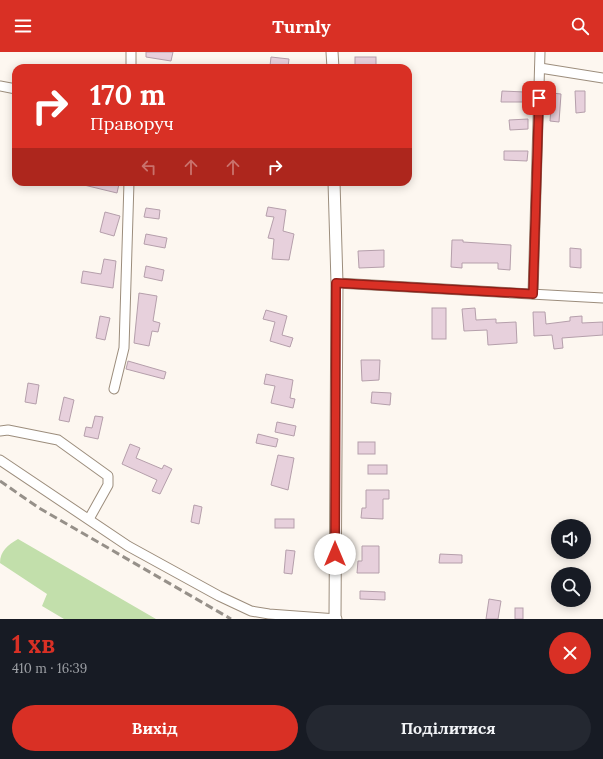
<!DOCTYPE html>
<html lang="uk">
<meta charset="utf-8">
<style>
body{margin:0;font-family:Lora,serif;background:#242831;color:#f1f3f6;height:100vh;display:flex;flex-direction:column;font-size:15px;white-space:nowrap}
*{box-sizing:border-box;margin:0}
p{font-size:13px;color:#9ea1a6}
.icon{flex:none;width:22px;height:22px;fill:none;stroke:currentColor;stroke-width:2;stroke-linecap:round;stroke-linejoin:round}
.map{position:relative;height:567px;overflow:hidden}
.side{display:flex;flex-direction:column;background:#171b24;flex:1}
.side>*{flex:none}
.guide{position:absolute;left:12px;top:12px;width:400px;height:122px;border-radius:12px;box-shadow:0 2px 10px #0003;background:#d93025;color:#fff;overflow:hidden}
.fabs{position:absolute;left:551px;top:467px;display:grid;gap:8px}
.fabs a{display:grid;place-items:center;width:40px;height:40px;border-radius:50%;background:#171b24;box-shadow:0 2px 10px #0003;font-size:20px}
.pin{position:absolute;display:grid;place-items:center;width:34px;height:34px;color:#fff;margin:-17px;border-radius:8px;box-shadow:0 2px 6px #0006}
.me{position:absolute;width:44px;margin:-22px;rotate:0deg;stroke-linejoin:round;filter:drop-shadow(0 0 3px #0008)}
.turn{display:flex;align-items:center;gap:14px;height:84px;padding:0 12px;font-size:18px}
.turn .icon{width:52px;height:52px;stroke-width:2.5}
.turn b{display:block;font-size:28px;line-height:34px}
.lanes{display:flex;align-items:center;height:38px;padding:0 12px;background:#0003;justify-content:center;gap:20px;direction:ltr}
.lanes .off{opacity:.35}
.round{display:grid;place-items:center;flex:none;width:42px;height:42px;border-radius:21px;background:#242831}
.overview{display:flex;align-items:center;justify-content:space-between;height:68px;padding:0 12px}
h1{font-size:24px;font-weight:700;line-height:30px;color:#d93025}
.button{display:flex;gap:8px;margin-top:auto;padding:8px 12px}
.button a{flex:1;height:46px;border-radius:24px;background:#d93025;color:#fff;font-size:16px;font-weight:700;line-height:46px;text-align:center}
.button a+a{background:#242831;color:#f1f3f6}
header{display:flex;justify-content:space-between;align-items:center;height:52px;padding:0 12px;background:#d93025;color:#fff;font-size:18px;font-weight:700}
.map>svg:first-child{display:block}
.green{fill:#c2dfab}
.building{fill:#e7d0dc;stroke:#b59fab}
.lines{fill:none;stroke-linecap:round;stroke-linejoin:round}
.minor-casing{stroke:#9c8d7c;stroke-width:11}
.tertiary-casing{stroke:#9c8d7c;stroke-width:13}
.minor{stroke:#fff;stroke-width:9}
.tertiary{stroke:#fff;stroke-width:11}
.rail{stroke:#969089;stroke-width:3;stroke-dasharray:8 4;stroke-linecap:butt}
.route-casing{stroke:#8d1f18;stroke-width:10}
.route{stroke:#d93025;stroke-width:7}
</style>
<header><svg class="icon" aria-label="menu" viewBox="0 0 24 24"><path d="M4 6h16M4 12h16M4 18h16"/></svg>Turnly<svg class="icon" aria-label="search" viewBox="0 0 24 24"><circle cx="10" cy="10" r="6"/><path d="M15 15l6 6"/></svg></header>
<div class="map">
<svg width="603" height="567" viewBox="0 0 603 567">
<rect width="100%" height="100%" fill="#fdf7f0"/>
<path class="green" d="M18 487 156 567H64L42 554 47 542 0 511C0 499 8 493 18 487Z"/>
<g class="building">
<path d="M146 0H173L171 9 146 5Z"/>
<path d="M271 5 289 7 288 15 270 14Z"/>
<rect x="355" y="5" width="21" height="10"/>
<path d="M502 39 525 40V50H501Z"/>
<path d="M575 39H585V60L576 61Z"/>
<path d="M552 41 561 42 559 70 550 69Z"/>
<path d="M528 67V77L510 78 509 68Z"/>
<path d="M504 99H528L527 109 504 108Z"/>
<path d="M85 130H112L119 132 117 141 84 133Z"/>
<path d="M268 155 286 158 283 179 294 182 289 208 272 207 274 187 268 186 274 165 266 164Z"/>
<path d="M146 156 160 158 159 167 144 165Z"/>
<path d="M105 160 120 164 114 184 100 180Z"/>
<path d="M146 182 167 186 165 196 144 192Z"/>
<path d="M452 188H463V190L511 193 510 218 498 217V211H462V216L451 215Z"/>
<path d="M570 196 581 197V216L570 215Z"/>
<path d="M384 198V215L359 216 358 199Z"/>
<path d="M104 207 116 209 113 236 81 231 83 219 101 222Z"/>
<path d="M146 214 164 218 162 229 144 225Z"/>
<path d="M139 241 157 244 153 269 160 271 158 280 152 279 149 294 134 291Z"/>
<rect x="432" y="256" width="14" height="31"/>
<path d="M475 256 476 268 496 267V271L516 270 517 291 488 293 487 278 464 279 462 257Z"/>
<path d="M266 258 287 264 282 283 293 286 290 295 270 289 275 270 263 267Z"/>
<path d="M533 260H545L546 272 570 269V265L582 264V271L603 270V283L562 286 563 296 554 297 552 283 534 284Z"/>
<path d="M100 264 110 266 105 288 96 286Z"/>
<path d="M361 308H380L379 328 362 329Z"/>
<path d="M128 309 166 320 164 327 126 317Z"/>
<path d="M266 322 293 328 290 346 295 347 293 356 271 351 275 334 264 332Z"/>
<path d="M28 331 39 333 36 352 25 350Z"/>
<path d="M372 340 391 341 390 353 371 351Z"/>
<path d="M64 345 74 348 69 370 59 368Z"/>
<path d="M95 364 103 365 98 387 84 384 86 375 92 376Z"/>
<path d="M277 370 296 374 294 384 275 380Z"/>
<path d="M258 382 278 387 276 395 256 391Z"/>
<rect x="358" y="390" width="17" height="12"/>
<path d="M130 392 140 396 136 406 162 417 164 413 172 417 160 442 152 439 157 428 122 412Z"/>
<path d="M278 403 294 406 288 438 271 433Z"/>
<rect x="368" y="413" width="19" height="9"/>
<path d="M366 438H389V447H383V467L361 466 362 456H366Z"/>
<path d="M194 453 202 455 199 472 191 470Z"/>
<rect x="275" y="467" width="19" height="9"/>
<path d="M362 494H379V521H357L358 509H362Z"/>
<path d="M286 498 295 499 292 522 284 521Z"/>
<path d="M440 502 462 503V511H439Z"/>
<path d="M360 539 385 540V548L360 547Z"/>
<path d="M489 547 501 549 498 567H486Z"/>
<rect x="515" y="556" width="8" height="11"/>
</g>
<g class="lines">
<defs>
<g id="minor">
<path d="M131 16V0"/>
<path d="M540 16 603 26"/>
<path d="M0 34 16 37"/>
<path d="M337 231 603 246"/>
<path d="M533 242 540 0"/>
<path d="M114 337 124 296 129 130"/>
<path d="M0 379 8 378 58 388 108 424V433L89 467"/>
<path d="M0 408 128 494 219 544 251 559 269 562 337 567"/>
</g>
<g id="tertiary">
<path d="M332 0 333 16"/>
<path d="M334 130 337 231 335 567"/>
</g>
</defs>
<use href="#minor" class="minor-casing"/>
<use href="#tertiary" class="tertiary-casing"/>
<use href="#minor" class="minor"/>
<use href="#tertiary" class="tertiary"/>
<path class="rail" d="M0 429 39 456 231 567"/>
</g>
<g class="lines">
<defs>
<path id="route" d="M335 502 336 231 533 242 539 46"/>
</defs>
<use href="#route" class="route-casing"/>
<use href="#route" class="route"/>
</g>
</svg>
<div class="fabs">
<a><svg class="icon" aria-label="sound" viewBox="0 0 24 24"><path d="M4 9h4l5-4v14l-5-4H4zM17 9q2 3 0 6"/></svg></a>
<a><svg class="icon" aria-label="search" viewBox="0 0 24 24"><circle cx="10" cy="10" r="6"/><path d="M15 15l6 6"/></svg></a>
</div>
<div class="pin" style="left:539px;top:46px;background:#d93025"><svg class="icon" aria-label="arrive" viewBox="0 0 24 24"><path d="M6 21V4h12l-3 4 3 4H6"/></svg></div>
<svg class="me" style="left:335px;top:502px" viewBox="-20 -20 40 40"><circle r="19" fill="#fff"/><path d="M0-13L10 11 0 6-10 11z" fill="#d93025"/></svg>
<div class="guide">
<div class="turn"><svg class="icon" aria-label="right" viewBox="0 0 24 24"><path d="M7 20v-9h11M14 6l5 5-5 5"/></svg><div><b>170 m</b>Праворуч</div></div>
<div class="lanes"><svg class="icon off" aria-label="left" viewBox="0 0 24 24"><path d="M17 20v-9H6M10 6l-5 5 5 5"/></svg><svg class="icon off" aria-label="ahead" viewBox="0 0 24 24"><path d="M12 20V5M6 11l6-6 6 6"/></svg><svg class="icon off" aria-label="ahead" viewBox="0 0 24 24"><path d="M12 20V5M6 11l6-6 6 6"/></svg><svg class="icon" aria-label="right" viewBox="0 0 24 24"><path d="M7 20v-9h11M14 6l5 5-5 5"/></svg></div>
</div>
</div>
<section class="side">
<div class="overview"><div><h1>1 хв</h1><p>410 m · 16:39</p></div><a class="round" style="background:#d93025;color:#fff"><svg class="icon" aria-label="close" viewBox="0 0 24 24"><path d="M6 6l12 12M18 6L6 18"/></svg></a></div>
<div class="button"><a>Вихід</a><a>Поділитися</a></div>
</section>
